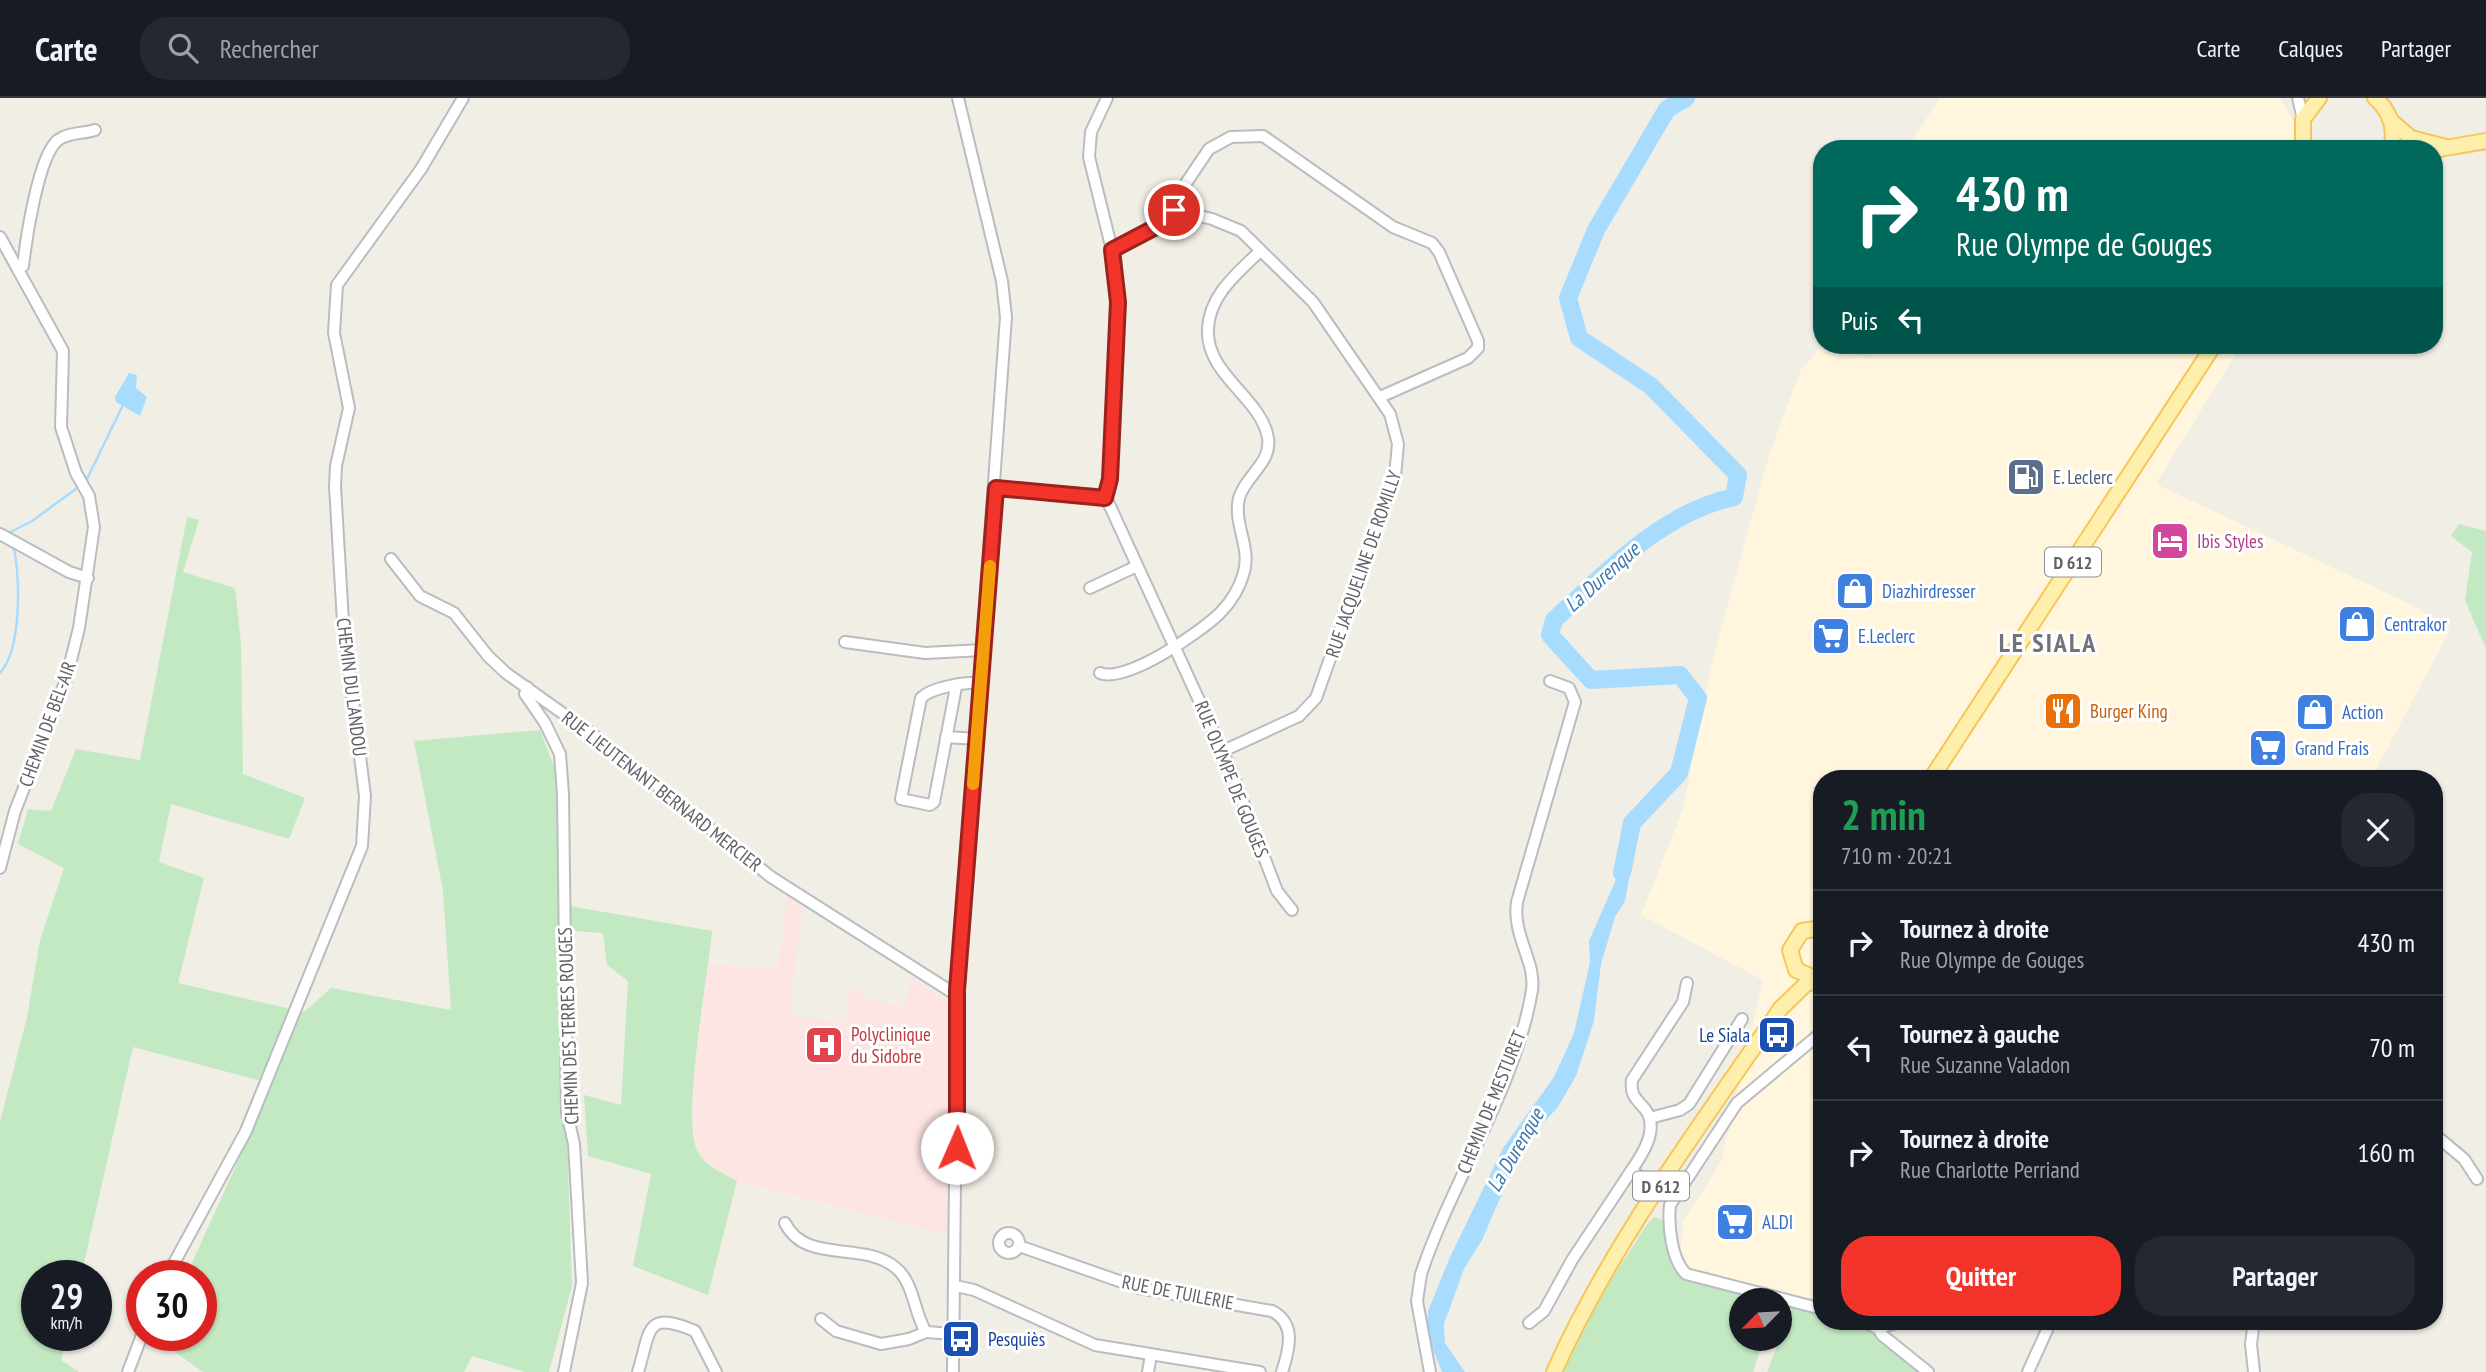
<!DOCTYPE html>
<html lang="fr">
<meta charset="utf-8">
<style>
body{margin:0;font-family:"PT Sans Narrow",sans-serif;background:#242831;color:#f1f3f6;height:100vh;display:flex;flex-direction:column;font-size:26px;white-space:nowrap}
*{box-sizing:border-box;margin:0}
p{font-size:23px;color:#9ea1a6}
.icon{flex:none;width:38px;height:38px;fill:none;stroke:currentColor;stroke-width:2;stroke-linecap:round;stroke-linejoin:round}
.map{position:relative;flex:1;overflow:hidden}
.drawer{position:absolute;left:1813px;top:672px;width:630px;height:560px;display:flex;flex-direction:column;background:#171b24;border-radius:28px;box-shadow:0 2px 5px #0004}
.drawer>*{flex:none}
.hud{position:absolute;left:1813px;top:42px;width:630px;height:214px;border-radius:28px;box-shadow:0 2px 5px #0004;background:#00695c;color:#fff;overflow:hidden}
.needle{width:46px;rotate:246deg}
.buttons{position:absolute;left:1729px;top:1190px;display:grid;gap:14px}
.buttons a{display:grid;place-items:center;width:63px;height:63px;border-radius:50%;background:#171b24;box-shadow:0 2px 5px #0004;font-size:35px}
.speed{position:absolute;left:21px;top:1162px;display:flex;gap:14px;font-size:35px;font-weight:700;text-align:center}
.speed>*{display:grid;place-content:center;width:91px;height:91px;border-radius:50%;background:#171b24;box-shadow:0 2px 5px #0004;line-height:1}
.speed small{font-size:18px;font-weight:400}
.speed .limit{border:10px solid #d22;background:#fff;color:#111}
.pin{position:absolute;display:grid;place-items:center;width:60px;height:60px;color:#fff;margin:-30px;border:4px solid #fff;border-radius:50%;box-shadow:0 2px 7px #0007}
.me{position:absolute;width:77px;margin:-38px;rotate:1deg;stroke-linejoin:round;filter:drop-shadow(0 0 5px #0008)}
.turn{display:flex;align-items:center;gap:24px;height:147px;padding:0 28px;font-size:32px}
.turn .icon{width:91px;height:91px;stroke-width:2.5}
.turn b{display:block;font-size:49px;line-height:60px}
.then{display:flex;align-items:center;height:66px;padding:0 28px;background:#0003;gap:14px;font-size:26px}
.round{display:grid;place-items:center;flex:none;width:74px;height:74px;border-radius:28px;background:#242831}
.headline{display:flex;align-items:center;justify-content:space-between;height:119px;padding:0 28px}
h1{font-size:42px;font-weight:600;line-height:52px;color:#1e9e55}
.button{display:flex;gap:14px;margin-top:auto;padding:14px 28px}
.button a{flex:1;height:80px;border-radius:28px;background:#f2342b;color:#fff;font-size:28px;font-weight:600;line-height:80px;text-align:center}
.button a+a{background:#242831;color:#f1f3f6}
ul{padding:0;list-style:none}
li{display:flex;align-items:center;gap:21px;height:105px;padding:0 28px;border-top:2px solid #363941}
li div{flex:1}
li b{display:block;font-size:26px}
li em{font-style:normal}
header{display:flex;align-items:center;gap:42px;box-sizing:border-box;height:98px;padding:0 35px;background:#171b24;border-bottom:2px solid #363941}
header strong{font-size:33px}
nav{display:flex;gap:38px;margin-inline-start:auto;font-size:24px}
.search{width:490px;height:63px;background:#242831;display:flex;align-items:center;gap:18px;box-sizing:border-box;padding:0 24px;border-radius:28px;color:#9ea1a6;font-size:26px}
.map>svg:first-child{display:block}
.commercial{fill:#fff6dd}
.medical{fill:#fde5e3}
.green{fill:#c3e9c2}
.water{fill:#a8dcff}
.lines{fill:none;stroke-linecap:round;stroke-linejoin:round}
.stream{stroke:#a8dcff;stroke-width:2.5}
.river{stroke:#a8dcff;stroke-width:18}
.minor-casing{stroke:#b9bcc0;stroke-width:14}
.major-casing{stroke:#f8c658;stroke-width:18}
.minor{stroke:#fff;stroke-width:10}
.major{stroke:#ffefad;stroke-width:14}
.route-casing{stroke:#9d221c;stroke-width:18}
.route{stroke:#f2342b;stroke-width:12}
.slow{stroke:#f59e0b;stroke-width:12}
.labels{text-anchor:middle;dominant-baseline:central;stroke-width:6;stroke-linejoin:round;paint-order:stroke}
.shield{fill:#fff;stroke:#8e9195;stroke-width:2}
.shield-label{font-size:18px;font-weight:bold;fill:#5e6267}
.service-label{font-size:19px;fill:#4e5e75;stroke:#fff;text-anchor:start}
.hotel-label{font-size:19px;fill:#b23c85;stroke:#fff;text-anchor:start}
.street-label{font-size:19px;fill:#5e6267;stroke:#fff}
.shop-label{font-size:19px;fill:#366cbe;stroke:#fff;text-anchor:start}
.food-label{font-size:19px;fill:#c56008;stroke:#fff;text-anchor:start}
.health-label{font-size:19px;fill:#be3a42;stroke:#fff;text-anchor:start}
.transit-label{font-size:19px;fill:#164399;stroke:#fff;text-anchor:end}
.water-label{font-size:21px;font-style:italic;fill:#3c77ae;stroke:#fff}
.district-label{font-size:26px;font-weight:bold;letter-spacing:2px;fill:#6f747a;stroke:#fff}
</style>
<header>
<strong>Carte</strong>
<div class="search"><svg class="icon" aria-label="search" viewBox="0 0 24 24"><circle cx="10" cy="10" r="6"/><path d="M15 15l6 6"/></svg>Rechercher</div>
<nav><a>Carte</a><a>Calques</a><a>Partager</a></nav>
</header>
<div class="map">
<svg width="2486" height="1274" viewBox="0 0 2486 1274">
<rect width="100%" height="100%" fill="#f1eee6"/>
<g class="commercial">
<path d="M1940 0H2280L2309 51H1906Z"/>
<path d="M1823 247 1871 261 1877 247H2241L2156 386 2412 507 2450 532 2371 681H1822V1207L1688 1172 1680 1160 1683 1124 1721 1064 1763 882 1641 817 1683 711 1711 568 1769 357 1801 271Z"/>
</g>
<path class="medical" d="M788 797 803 807 789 918 845 924 851 888 871 901 904 909 912 878 941 898 951 909 948 1137 737 1083 704 1063 698 1055 693 1034 694 971 709 866 778 870Z"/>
<g class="green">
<path d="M187 419 199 422 183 474 235 490 241 545 243 676 305 700 289 741 171 706 159 764 204 780 178 885 304 914 331 890 451 912 443 793 414 643 540 632 554 668 570 808 712 833C709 875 680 1023 698 1054 705 1068 723 1075 737 1083L708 1197 633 1168 651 1076 588 1058 584 997 621 1007 628 883 607 867 603 835 560 832 572 1188 549 1274H525L472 1258 464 1274H203L157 1241 159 1237H201V1178H186L273 986 133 949 81 1178H37V1237H67L61 1262 79 1274H0V1024L27 919 40 842 64 770 18 746 28 711 51 713 76 651 140 662Z"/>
<path d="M2459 426 2486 433V551L2465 502 2472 454 2451 438Z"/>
<path d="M1655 1119 1664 1123C1668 1136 1667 1153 1673 1166 1685 1191 1751 1196 1777 1202H1741V1241H1764L1753 1274H1562L1595 1207 1648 1125Z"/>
<path d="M1793 1208 1822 1217V1223C1868 1223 1888 1246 1921 1274H1767Z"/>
</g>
<g class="water">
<path d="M129 275 137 277 136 290 147 299 140 318 116 304 115 299Z"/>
<path d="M1625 748 1629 781 1625 803 1615 819 1601 866 1594 923 1576 978 1558 1009 1532 1037 1517 1061 1482 1142 1464 1171 1444 1226 1445 1245 1465 1274H1442L1427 1237 1428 1213 1450 1159 1503 1050 1554 979 1574 935 1590 864 1589 843 1618 777Z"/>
</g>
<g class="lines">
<g class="stream">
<path d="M86 383 123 307"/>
<path d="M7 436 32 423 80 388"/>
<path d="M0 575C22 550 20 482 14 450"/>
</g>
<path class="river" d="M1622 775 1632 725 1679 675 1698 600 1680 577 1591 582 1550 537 1554 522C1607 474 1661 415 1734 399L1738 377 1651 288 1579 240 1568 200 1596 132 1667 11 1686 0"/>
<defs>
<g id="minor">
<path d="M2298 0 2303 21"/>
<path d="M1174 112 1212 121 1241 133 1313 204 1390 316 1398 346 1395 378 1316 600 1299 618 1223 653"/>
<path d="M0 139 63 253 61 329 76 375 89 398 94 429 79 530 66 582 15 713 0 770"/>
<path d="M1112 152 1171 121 1180 94 1209 51 1231 39 1263 38 1393 129 1432 145 1439 154 1478 243V250L1468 260 1380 299"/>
<path d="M20 170 23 168C26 142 38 58 58 42 69 34 83 36 95 32"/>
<path d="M996 390 1098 397 1109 406 1231 672 1277 793 1292 812"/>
<path d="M1105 400 1110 381 1118 204 1114 160 1089 59 1091 34 1107 0"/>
<path d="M0 436 69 474 88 480"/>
<path d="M391 461 420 498 454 515 488 558 506 575 596 639 771 779 958 898"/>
<path d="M1090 490 1137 468"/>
<path d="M845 544 925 555 983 552"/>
<path d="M1100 575C1125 586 1201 534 1220 515 1231 504 1240 489 1244 474 1251 448 1233 426 1239 400 1245 378 1272 365 1268 340 1261 299 1205 277 1208 230 1210 196 1238 175 1260 153"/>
<path d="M527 589 525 596 545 625 560 656 563 696 567 1015 574 1046 582 1185 564 1274"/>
<path d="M956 589 934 704 930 707 901 701 921 600C932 589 966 584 981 585"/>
<path d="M946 639 977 641"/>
<path d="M1822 934 1737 1005 1670 1107C1668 1127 1671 1161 1686 1176L1822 1211"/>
<path d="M1650 1020 1680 1012 1689 1006 1742 921"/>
<path d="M2434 1036 2464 1061 2477 1081"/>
<path d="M1631 1073C1642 1057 1660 1031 1645 1011 1636 1001 1630 997 1632 982L1683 904 1687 885"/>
<path d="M785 1125C806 1167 863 1142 896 1170 914 1185 914 1215 926 1234"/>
<circle cx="1009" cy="1145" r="10"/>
<path d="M1019 1148 1139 1190 1272 1213C1297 1226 1289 1252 1282 1274"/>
<path d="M167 1178 246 1033 362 748 365 698 343 524 335 388 336 368 349 310 334 235 337 187 421 71 463 0"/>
<path d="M955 1188 974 1192 1095 1247 1260 1274"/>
<path d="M821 1221 836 1233 881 1246 909 1241 926 1234 954 1236"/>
<path d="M1860 1223 1878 1230 1905 1223"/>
<path d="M1529 1225 1544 1213 1572 1162 1631 1073 1660 1091"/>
<path d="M1878 1230 1882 1237 1928 1274"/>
<path d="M128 1274 142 1237"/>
<path d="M638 1274C651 1231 645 1212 695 1233L716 1274"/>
<path d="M953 1274 957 892 1006 219 1002 183 958 0"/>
<path d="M1148 1274 1151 1257"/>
<path d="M1430 1274 1417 1203 1421 1176C1451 1085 1517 986 1532 892 1536 863 1512 838 1517 804L1575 604 1569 590 1550 583"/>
<path d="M2028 1274 2047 1232"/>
<path d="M2254 1274 2251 1246 2254 1223"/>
</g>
<g id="major">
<path d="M2375 0C2390 13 2396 31 2391 51"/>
<path d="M2390 22 2411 40 2446 49"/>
<path d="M2303 51V21L2319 0"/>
<path d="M2439 51 2486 43"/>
<path d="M1931 681 2214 247"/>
<path d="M1817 881 1796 872 1790 852 1802 833 1822 830"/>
<path d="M1554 1274C1612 1144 1701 1027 1781 910L1806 886 1822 881"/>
</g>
</defs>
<use href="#minor" class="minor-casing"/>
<use href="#major" class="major-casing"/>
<use href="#minor" class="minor"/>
<use href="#major" class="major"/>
</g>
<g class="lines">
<defs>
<path id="route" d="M957 1050V892L996 390 1105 400 1110 381 1118 204 1112 152 1171 121 1174 112"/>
</defs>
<use href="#route" class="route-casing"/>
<use href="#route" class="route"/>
<path class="slow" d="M973 686 990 468"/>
</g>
<defs>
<symbol id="fuel-square" viewBox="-11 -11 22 22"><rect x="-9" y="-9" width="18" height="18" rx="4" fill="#5c6f8a" stroke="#fff"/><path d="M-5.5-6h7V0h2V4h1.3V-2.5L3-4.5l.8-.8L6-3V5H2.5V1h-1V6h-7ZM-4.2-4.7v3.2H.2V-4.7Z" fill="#fff"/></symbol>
<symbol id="hotel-square" viewBox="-11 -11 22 22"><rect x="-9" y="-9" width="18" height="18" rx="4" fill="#d1479c" stroke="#fff"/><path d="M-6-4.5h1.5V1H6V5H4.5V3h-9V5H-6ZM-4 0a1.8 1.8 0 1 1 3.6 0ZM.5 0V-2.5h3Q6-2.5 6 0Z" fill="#fff"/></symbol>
<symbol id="shop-square" viewBox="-11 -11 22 22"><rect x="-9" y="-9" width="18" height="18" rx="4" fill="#3f7fe0" stroke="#fff"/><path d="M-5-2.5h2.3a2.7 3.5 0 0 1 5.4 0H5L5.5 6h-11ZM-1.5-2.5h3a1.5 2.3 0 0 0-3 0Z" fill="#fff"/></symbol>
<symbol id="supermarket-square" viewBox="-11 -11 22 22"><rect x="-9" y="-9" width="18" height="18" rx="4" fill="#3f7fe0" stroke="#fff"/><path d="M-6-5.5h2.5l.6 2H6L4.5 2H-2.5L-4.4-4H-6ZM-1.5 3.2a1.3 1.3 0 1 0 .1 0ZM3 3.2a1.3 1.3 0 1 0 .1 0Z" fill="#fff"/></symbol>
<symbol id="restaurant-square" viewBox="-11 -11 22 22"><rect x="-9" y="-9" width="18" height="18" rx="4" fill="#e8710a" stroke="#fff"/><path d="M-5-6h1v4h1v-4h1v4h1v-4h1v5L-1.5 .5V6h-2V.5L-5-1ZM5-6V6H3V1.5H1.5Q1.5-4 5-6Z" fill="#fff"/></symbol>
<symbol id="bus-square" viewBox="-11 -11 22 22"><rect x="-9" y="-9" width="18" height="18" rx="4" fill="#1a4fb4" stroke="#fff"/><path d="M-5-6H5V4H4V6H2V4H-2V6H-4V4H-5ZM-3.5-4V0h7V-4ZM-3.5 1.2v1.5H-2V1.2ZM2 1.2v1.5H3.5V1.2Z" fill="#fff"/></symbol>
<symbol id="hospital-square" viewBox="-11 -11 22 22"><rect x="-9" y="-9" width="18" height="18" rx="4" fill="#e0444e" stroke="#fff"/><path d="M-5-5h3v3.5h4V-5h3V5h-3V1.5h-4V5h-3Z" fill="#fff"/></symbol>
</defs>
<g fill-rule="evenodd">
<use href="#fuel-square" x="2004" y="357" width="44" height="44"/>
<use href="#hotel-square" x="2148" y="421" width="44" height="44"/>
<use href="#shop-square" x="1833" y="471" width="44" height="44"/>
<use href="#shop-square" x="2335" y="504" width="44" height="44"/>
<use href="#supermarket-square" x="1809" y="516" width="44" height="44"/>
<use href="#restaurant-square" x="2041" y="591" width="44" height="44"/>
<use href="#shop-square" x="2293" y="592" width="44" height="44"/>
<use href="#supermarket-square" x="2246" y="628" width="44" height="44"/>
<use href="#bus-square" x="1755" y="915" width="44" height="44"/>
<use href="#hospital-square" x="802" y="925" width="44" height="44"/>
<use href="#supermarket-square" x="1713" y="1102" width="44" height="44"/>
<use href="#bus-square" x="939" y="1219" width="44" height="44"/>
</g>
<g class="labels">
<g class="shield">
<rect x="2045" y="449.5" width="56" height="29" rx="5"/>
<rect x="1633" y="1073.5" width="56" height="29" rx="5"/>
</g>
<g class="shield-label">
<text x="2073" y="464">D 612</text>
<text x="1661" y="1088">D 612</text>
</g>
<g class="service-label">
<text x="2053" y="379">E. Leclerc</text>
</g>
<g class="hotel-label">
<text x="2197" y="443">Ibis Styles</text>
</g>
<g class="street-label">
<text transform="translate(1363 466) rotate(-71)">RUE JACQUELINE DE ROMILLY</text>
<text transform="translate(352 589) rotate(83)">CHEMIN DU LANDOU</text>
<text transform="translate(47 626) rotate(-70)">CHEMIN DE BEL-AIR</text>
<text transform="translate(1232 681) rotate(68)">RUE OLYMPE DE GOUGES</text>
<text transform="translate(662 693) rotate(38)">RUE LIEUTENANT BERNARD MERCIER</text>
<text transform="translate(568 928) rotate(-92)">CHEMIN DES TERRES ROUGES</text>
<text transform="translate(1491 1004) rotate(-68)">CHEMIN DE MESTURET</text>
<text transform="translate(1178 1194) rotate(11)">RUE DE TUILERIE</text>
</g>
<g class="shop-label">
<text x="1882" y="493">Diazhirdresser</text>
<text x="2384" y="526">Centrakor</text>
<text x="1858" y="538">E.Leclerc</text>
<text x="2342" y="614">Action</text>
<text x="2295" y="650">Grand Frais</text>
<text x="1762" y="1124">ALDI</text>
</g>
<g class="food-label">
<text x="2090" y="613">Burger King</text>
</g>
<g class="health-label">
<text x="851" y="936">Polyclinique<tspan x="851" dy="22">du Sidobre</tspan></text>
</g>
<g class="transit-label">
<text x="1750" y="937">Le Siala</text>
<text x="988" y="1241" text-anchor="start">Pesquiès</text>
</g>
<g class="water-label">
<text transform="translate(1602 479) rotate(-42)">La Durenque</text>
<text transform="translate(1515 1052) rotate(-60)">La Durenque</text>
</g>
<g class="district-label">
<text x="2048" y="544">LE SIALA</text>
</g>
</g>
</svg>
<div class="buttons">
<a><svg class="needle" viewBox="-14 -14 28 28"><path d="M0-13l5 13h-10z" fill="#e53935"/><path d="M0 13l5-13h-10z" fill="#9ea1a6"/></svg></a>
</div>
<div class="speed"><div>29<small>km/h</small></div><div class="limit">30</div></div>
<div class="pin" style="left:1174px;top:112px;background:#d93025"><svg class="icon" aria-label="arrive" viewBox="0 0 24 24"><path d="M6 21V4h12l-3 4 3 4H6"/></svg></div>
<svg class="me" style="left:957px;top:1050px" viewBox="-20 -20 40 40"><circle r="19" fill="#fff"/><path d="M0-13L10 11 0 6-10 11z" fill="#f2342b"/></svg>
<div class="hud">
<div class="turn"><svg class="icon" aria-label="right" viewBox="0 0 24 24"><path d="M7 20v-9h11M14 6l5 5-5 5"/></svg><div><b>430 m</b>Rue Olympe de Gouges</div></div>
<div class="then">Puis<svg class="icon" aria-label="left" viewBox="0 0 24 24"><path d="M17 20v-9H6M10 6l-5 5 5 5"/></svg></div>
</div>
<section class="drawer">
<div class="headline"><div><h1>2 min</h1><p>710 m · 20:21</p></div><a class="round"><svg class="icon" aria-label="close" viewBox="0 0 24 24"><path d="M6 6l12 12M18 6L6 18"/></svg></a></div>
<ul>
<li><svg class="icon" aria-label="right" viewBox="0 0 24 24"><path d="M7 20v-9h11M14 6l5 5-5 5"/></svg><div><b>Tournez à droite</b><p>Rue Olympe de Gouges</p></div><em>430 m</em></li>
<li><svg class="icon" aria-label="left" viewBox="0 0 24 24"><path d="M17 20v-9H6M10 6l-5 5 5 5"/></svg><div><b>Tournez à gauche</b><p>Rue Suzanne Valadon</p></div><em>70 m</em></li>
<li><svg class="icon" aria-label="right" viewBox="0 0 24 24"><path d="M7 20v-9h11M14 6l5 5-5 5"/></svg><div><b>Tournez à droite</b><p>Rue Charlotte Perriand</p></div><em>160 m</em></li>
</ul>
<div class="button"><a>Quitter</a><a>Partager</a></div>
</section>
</div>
